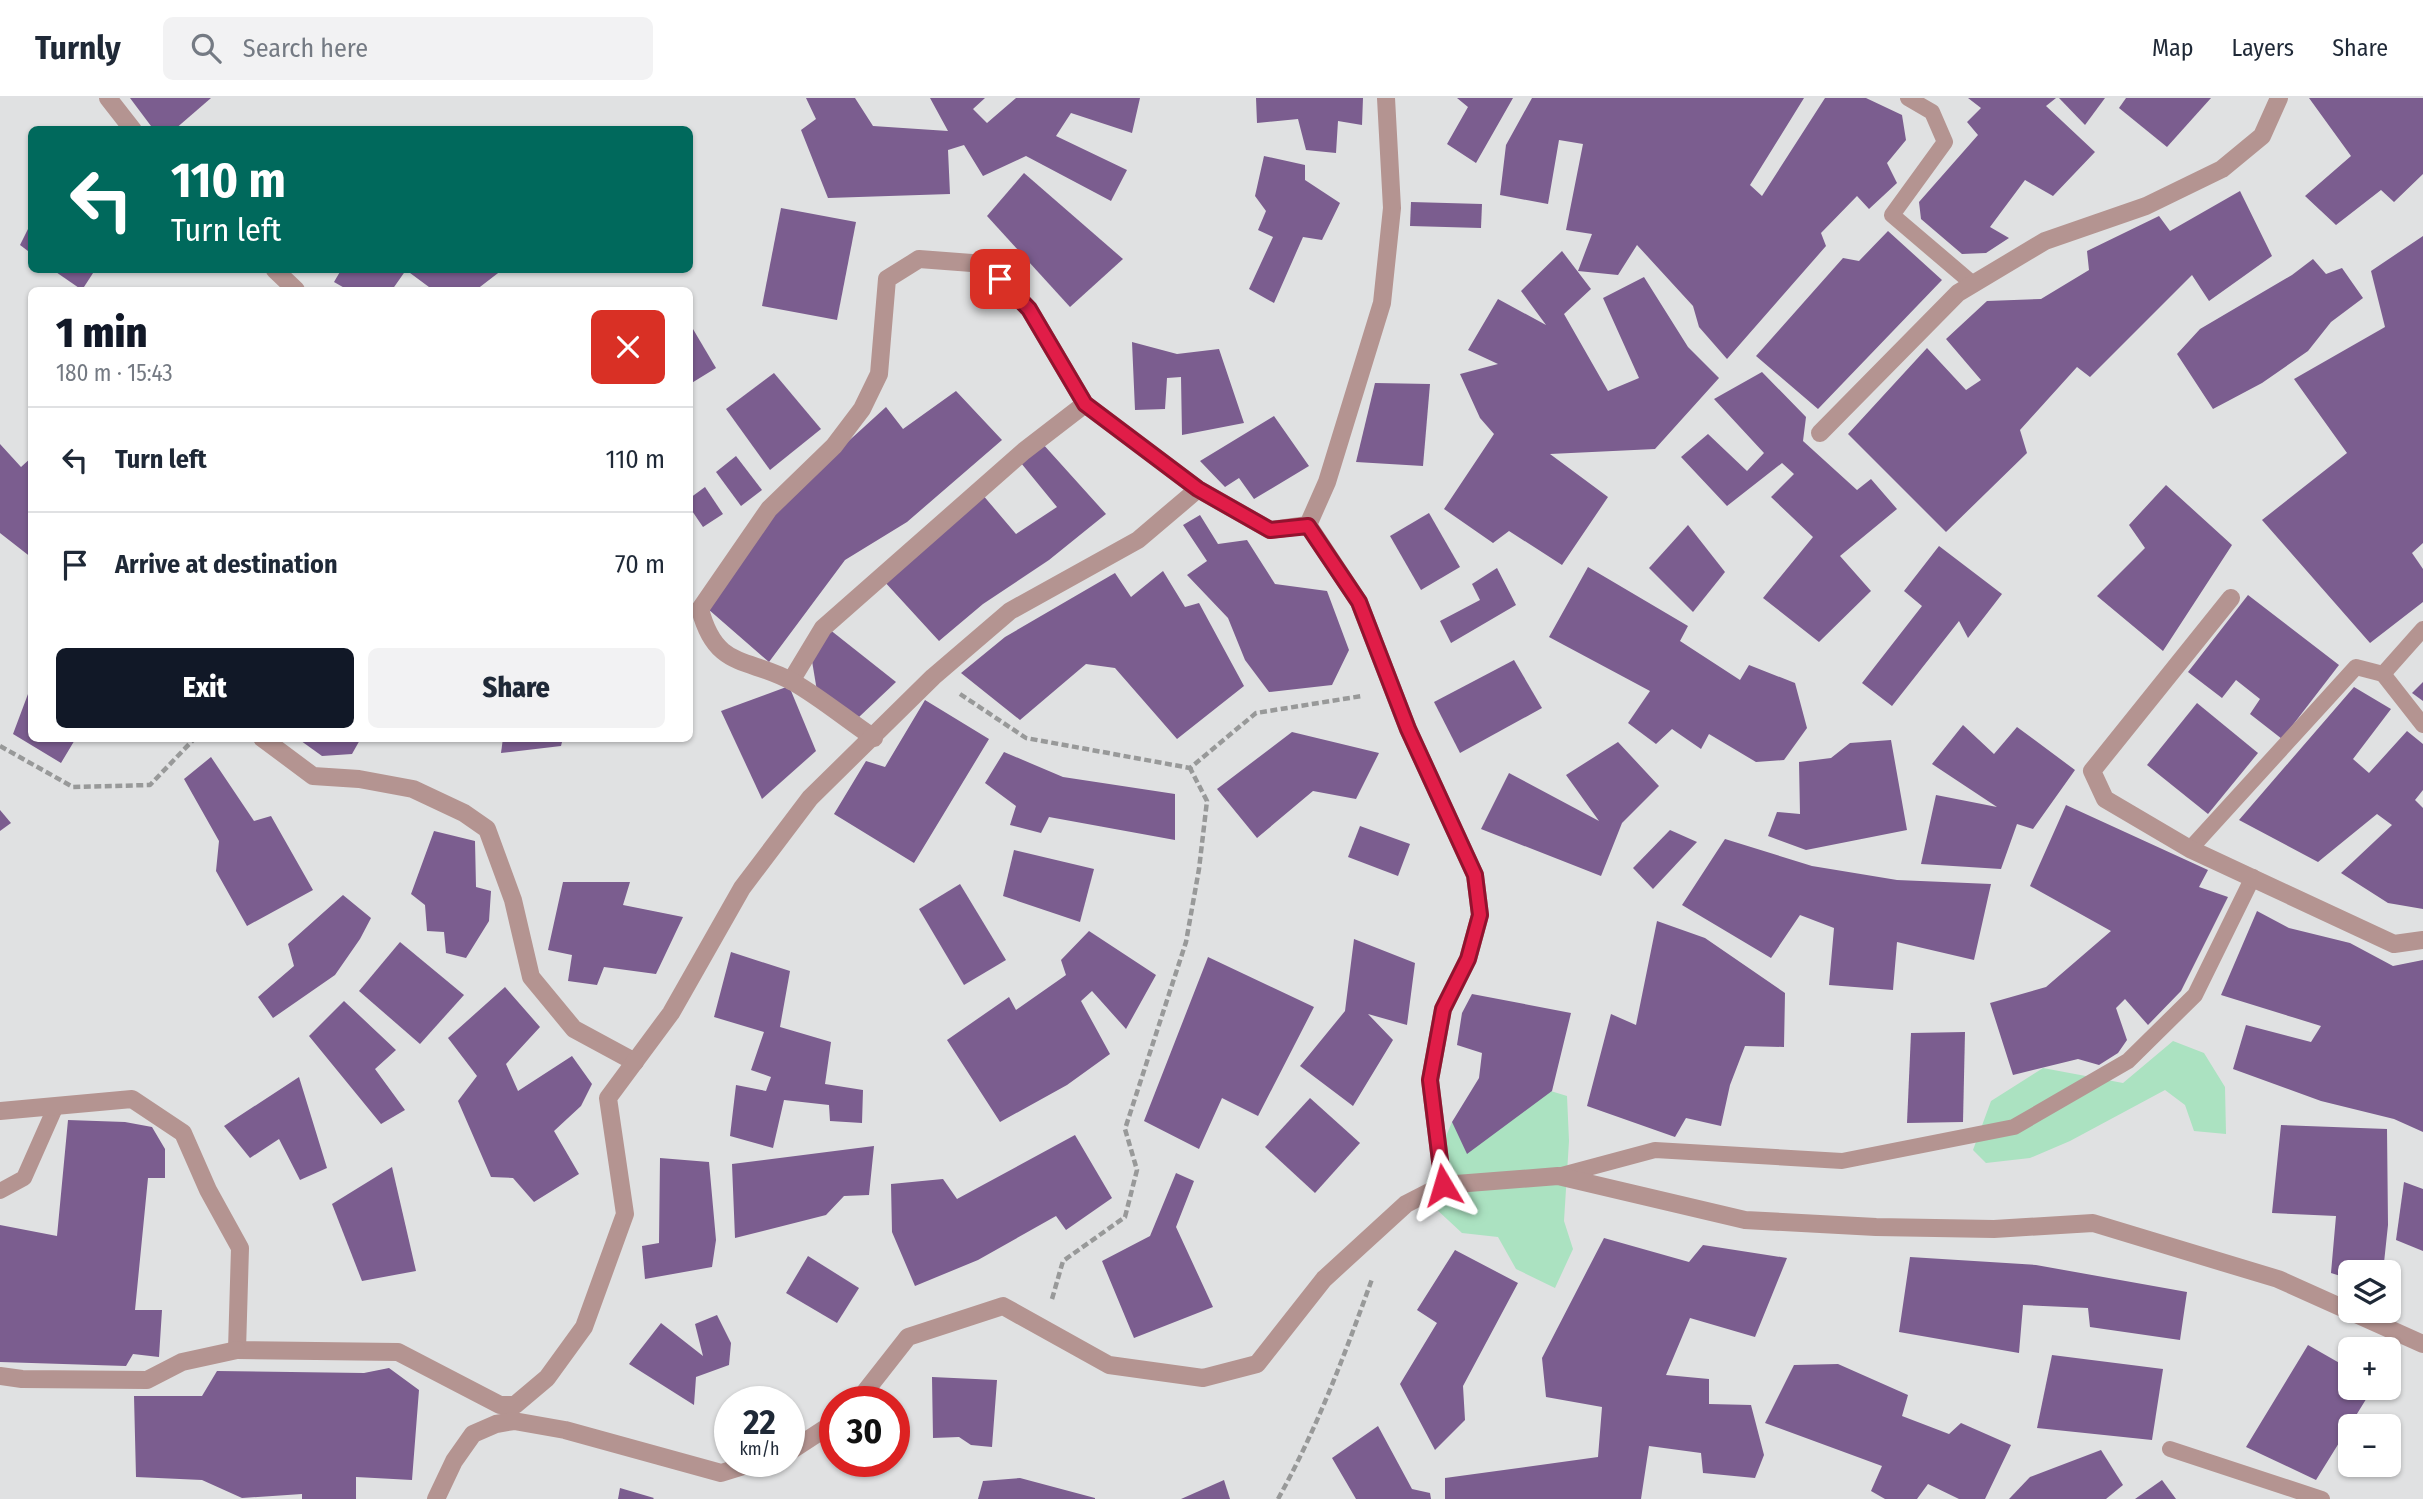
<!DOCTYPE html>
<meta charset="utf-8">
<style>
body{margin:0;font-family:"Fira Sans Condensed",sans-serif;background:#f2f2f3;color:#1f2937;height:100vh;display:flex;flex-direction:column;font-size:26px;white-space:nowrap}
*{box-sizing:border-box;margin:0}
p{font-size:23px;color:#747a83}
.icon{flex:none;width:38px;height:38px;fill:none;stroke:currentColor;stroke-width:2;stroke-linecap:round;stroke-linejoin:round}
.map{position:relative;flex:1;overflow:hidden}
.panel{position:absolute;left:28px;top:189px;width:665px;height:455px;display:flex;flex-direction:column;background:#fff;border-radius:10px;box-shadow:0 2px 5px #0004}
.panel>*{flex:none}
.hud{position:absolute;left:28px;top:28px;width:665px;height:147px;border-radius:10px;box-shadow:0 2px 5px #0004;background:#00695c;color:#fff;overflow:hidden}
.controls{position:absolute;left:2338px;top:1162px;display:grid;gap:14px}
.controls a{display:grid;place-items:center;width:63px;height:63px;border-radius:10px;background:#fff;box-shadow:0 2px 5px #0004;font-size:35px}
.speed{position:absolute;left:714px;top:1288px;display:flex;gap:14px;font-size:35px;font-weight:700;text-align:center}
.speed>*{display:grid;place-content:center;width:91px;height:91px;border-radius:50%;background:#fff;box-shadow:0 2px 5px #0004;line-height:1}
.speed small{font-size:18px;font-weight:400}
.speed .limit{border:10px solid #d22;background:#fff;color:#111}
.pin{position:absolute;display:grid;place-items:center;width:60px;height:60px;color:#fff;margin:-30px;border-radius:14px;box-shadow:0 4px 10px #0006}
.me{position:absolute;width:77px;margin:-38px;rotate:353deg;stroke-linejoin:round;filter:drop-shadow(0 0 5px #0008)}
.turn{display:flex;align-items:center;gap:24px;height:147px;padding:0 28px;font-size:32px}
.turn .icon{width:91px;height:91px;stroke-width:2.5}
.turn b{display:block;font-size:49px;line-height:60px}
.round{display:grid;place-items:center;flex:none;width:74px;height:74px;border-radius:10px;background:#f2f2f3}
.overview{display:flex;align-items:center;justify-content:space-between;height:119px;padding:0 28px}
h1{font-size:42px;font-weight:800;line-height:52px;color:#111827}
.primary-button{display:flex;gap:14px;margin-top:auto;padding:14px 28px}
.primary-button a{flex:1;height:80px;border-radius:10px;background:#111827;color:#fff;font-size:28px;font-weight:800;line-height:80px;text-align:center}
.primary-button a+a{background:#f2f2f3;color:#1f2937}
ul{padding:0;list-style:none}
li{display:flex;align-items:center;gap:21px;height:105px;padding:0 28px;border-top:2px solid #e0e1e3}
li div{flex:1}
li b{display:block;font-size:26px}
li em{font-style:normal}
header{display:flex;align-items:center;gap:42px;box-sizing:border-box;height:98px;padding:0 35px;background:#fff;border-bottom:2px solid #e0e1e3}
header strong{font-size:33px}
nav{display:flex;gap:38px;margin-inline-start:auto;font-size:24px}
.search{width:490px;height:63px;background:#f2f2f3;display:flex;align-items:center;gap:18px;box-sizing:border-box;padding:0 24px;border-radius:10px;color:#747a83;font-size:26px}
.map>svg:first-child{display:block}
.green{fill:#abe2c1}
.building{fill:#7b5d8f}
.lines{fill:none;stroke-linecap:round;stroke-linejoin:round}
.path{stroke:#989999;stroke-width:4.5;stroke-dasharray:7 3.5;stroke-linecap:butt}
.service{stroke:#b49491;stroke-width:16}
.minor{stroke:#b49491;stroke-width:18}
.route-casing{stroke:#92132f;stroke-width:18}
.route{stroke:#e11d48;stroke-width:12}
</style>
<header>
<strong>Turnly</strong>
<div class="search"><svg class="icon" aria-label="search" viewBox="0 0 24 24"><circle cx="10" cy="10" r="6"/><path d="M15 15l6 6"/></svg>Search here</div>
<nav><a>Map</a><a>Layers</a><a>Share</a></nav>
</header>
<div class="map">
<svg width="2423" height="1401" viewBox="0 0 2423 1401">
<rect width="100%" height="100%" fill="#e0e1e2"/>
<g class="green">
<path d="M2173 943 2204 955 2225 989 2226 1036 2194 1033 2185 1007 2165 992 2070 1043 2030 1060 1986 1065 1973 1052 1991 1003 2043 970 2123 985Z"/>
<path d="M1528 986 1567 998 1569 1043 1564 1123 1573 1151 1555 1190 1516 1171 1498 1139 1462 1135 1421 1097 1452 1024Z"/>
</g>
<g class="building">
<path d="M130 0H211L174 32H154Z"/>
<path d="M806 0H855L873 28 948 33 930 0H985L973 11 987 25 1016 0H1140L1132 35 1071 15 1056 38 1127 72 1111 103 1026 58 983 78 964 47 948 52 950 96 828 100 801 32 816 21Z"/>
<path d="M1256 0H1363L1362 27 1338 23 1336 55 1306 52 1298 21 1257 25Z"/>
<path d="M1457 0H1513L1476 65 1447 46 1468 9Z"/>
<path d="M1532 0H1804L1750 87 1762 98 1825 0H1866L1902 17 1906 42 1887 65 1897 85 1869 111 1857 98 1821 135 1826 148 1727 261 1699 229 1693 208 1637 147 1618 177 1578 173 1592 136 1566 132 1583 46 1559 42 1548 106 1500 97 1506 47Z"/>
<path d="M1968 0H2056L2046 8 2095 54 2053 98 2025 82 1990 129 2009 140 1986 155 1962 156 1921 121 1919 104 1978 37 1967 24 1981 10Z"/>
<path d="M2059 0H2105L2085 27Z"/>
<path d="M2126 0H2211L2167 49 2119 10Z"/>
<path d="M2309 0H2423V76L2394 104 2381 92 2336 127 2305 98 2351 58Z"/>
<path d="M1264 58 1305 67V82L1340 105 1322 142 1303 139 1274 205 1249 191 1273 139 1258 132 1266 113 1255 98Z"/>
<path d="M1024 75 1123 161 1070 209 987 118Z"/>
<path d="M2240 93 2272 158 2209 203 2192 177 2090 279 2077 269 2020 332 2027 355 1946 434 1848 336 1927 250 1966 292 1981 282 1946 241 1987 203 2041 201 2089 172 2087 153 2159 118 2170 133Z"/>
<path d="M1411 104 1482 106 1481 130 1410 128Z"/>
<path d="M781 110 856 124 837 222 762 208Z"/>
<path d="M32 123V156L20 147Z"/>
<path d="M1888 133 1942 182 1818 311 1756 258 1843 160 1859 163Z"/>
<path d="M2423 138V445L2412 455 2423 471V504L2370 545 2262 422 2347 355 2294 281 2385 229 2371 173Z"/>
<path d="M1562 153 1591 191 1564 216 1608 293 1639 280 1603 200 1644 179 1688 249 1719 280 1655 351 1550 356 1608 399 1562 467 1509 433 1493 445 1444 411 1494 336 1480 320 1460 276 1498 266 1468 252 1498 201 1546 227 1521 193Z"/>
<path d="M2313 161 2326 176 2342 170 2363 200 2331 224 2308 253 2262 285 2213 311 2177 256 2200 231 2292 177Z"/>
<path d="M53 172H95L82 192Z"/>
<path d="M341 172H502L476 192H433L406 172 392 192H348L334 184Z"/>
<path d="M690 226 716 270 690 286Z"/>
<path d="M1132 244 1177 256 1219 251 1244 325 1182 337 1181 279 1167 280 1165 311 1135 312Z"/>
<path d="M1762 274 1806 319 1803 343 1857 392 1871 381 1897 411 1840 458 1871 493 1819 544 1763 500 1813 439 1771 399 1794 376 1782 365 1727 408 1681 359 1708 336 1747 373 1764 355 1714 301Z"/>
<path d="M774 275 821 331 770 372 726 311Z"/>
<path d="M1375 285 1430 286 1423 368 1356 364Z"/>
<path d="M956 293 1002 342 907 424 845 462 769 564 708 511 775 410 886 309 903 331Z"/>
<path d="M1274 318 1309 368 1254 401 1239 380 1225 389 1200 363Z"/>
<path d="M1042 345 1106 416 1049 462 983 506 939 543 883 482 982 396 1016 436 1057 409 1021 365Z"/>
<path d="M0 346 21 369 32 359V460L0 435Z"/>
<path d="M736 358 762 392 741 408 716 374Z"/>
<path d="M2166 387 2232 447 2163 553 2097 498 2145 450 2129 427Z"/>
<path d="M705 389 723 416 703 429 690 410V400Z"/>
<path d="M1429 415 1460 469 1421 492 1390 438Z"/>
<path d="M1200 417 1218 446 1247 442 1275 486 1327 493 1349 552 1332 587 1269 594 1245 562 1228 520 1187 477 1207 463 1183 427Z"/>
<path d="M1688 427 1725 474 1693 514 1649 470Z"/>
<path d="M1939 448 2002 496 1968 540 1959 523 1892 608 1862 585 1922 508 1904 493Z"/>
<path d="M1588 469 1688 528 1680 543 1740 582 1749 567 1795 585 1807 630 1784 662 1756 664 1709 636 1701 651 1672 631 1656 646 1628 625 1650 593 1549 539Z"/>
<path d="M1497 470 1516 507 1451 545 1440 523 1480 502 1472 486Z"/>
<path d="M1163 473 1185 509 1199 505 1244 588 1177 641 1115 570 1086 566 1020 622 961 575 1005 539 1115 475 1131 499Z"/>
<path d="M2248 497 2339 567 2282 641 2250 616 2260 601 2236 582 2222 600 2188 574Z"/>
<path d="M829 531 896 584 859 619 817 593 811 557Z"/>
<path d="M1514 562 1542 610 1460 655 1434 604Z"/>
<path d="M2423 584V603L2412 595Z"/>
<path d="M789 588 816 653 762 701 721 613Z"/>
<path d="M2354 589 2391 611 2353 661 2369 675 2407 633 2423 646V692L2415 702 2423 710V811L2388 805 2341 775 2392 727 2377 716 2318 764 2239 722Z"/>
<path d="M28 596 32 599V640H76L61 665 13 636Z"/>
<path d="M925 602 989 641 914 765 834 716 866 663 885 669Z"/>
<path d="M2197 605 2258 655 2208 716 2147 667Z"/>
<path d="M1963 627 1994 656 2017 629 2075 672 2033 731 2017 726 2001 771 1921 766 1936 697 1997 709 1932 666Z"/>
<path d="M1292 634 1379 655 1356 701 1313 693 1257 740 1217 691Z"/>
<path d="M297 640H361L352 656 322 658Z"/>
<path d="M503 640H563L561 648 501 655Z"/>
<path d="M1891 642 1907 732 1806 752 1768 738 1777 714 1800 716 1799 664 1831 660 1850 645Z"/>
<path d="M1618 644 1659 688 1622 725 1601 778 1481 731 1509 675 1599 723 1566 677Z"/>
<path d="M1004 654 1063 679 1175 696V742L1049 719 1041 735 1010 727 1016 708 985 685Z"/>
<path d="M211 659 254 723 271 718 313 792 247 828 216 773 219 743 184 681Z"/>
<path d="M2066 707 2208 772 2199 789 2228 799 2181 893 2148 927 2125 901 2116 910 2127 942 2118 955 2099 967 2078 961 2013 977 1990 905 2046 889 2111 833 2030 788Z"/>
<path d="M0 712 11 725 0 733Z"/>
<path d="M1360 728 1410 746 1398 778 1348 759Z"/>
<path d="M1670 732 1697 744 1653 791 1633 770Z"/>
<path d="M434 733 475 743 476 789 491 793 489 823 466 860 446 855 444 834 427 833 425 807 411 796Z"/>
<path d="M1725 741 1812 768 1897 782 1991 786 1974 862 1897 844 1893 892 1829 887 1834 830 1800 817 1771 860 1682 807Z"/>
<path d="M1014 752 1094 771 1080 824 1003 798Z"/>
<path d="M563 784H630L623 807 683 819 656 876 604 869 597 887 568 883 572 857 548 852Z"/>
<path d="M960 786 1006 862 964 887 919 811Z"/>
<path d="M343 797 371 820 360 841 335 877 273 920 258 899 294 868 288 846Z"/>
<path d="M2257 813 2289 830 2350 845 2393 868 2423 862V1034L2394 1021 2321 1003 2233 971 2246 927 2311 944 2321 928 2221 897Z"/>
<path d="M1657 823 1705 840 1785 895 1784 949 1745 948 1730 987 1721 1028 1686 1020 1675 1039 1587 1008 1611 916 1636 927Z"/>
<path d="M1089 833 1156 877 1126 931 1092 893 1081 903 1110 956 1067 987 1000 1024 947 942 1009 899 1016 912 1066 877 1061 862Z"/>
<path d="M1354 841 1415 865 1407 927 1368 916 1393 942 1353 1008 1300 968 1345 913Z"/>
<path d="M400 844 464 897 420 946 359 893Z"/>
<path d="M731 854 790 873 780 929 831 944 825 986 863 992 862 1025 830 1023 829 1007 784 1002 773 1050 730 1038 736 987 766 993 771 979 751 972 764 934 714 919Z"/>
<path d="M1208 859 1314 909 1258 1018 1222 1000 1199 1051 1144 1023Z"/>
<path d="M505 889 540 929 506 966 518 993 572 958 592 986 581 1008 554 1033 579 1076 534 1104 513 1080 491 1079 458 1003 477 978 448 940Z"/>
<path d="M1472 896 1571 915 1552 993 1467 1056 1452 1024 1479 980 1482 955 1457 947 1462 915Z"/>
<path d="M344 903 396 952 375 971 405 1012 381 1026 309 938Z"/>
<path d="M1965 934 1963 1024 1907 1025 1911 935Z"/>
<path d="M299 979 327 1070 300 1082 279 1041 250 1060 224 1028Z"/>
<path d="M1310 1000 1360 1045 1315 1095 1265 1049Z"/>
<path d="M68 1022 125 1024 152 1029 165 1051V1080H148L135 1212H162L159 1259 133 1256 126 1268 0 1264V1127L57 1138Z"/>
<path d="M2281 1027 2387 1031 2388 1127 2383 1174H2350V1181L2331 1175 2336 1118 2272 1115Z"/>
<path d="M1075 1037 1112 1100 1066 1132 1056 1118 978 1162 915 1188 892 1134 891 1086 943 1081 957 1101Z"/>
<path d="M874 1048 869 1097 844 1098 826 1117 735 1140 732 1066Z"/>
<path d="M660 1060 709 1064 716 1142 712 1169 645 1181 642 1148 659 1145Z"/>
<path d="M392 1069 416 1173 362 1183 332 1106Z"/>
<path d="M1176 1075 1194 1083 1176 1129 1213 1209 1134 1240 1102 1163 1150 1138Z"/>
<path d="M2404 1084 2423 1091V1153L2396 1142Z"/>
<path d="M1604 1140 1689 1164 1703 1147 1787 1160 1755 1239 1690 1220 1666 1277 1709 1281V1306L1751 1307 1764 1357 1755 1380 1703 1375 1701 1355 1649 1348 1641 1401H1445V1380L1598 1359 1602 1309 1546 1299 1542 1260Z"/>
<path d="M1455 1152 1518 1185 1463 1288 1465 1322 1435 1352 1400 1286 1437 1225 1417 1212Z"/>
<path d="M808 1158 859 1190 837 1225 786 1195Z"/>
<path d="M1910 1159 2036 1167 2187 1194 2180 1242 2090 1229 2088 1210 2023 1207 2019 1255 1899 1234Z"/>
<path d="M717 1217 731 1245 729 1267 696 1279 694 1307 629 1266 661 1225 703 1258 695 1226Z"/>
<path d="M2308 1247 2350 1271V1290H2373L2316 1382 2246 1349Z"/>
<path d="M2052 1257 2163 1271 2152 1342 2037 1330Z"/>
<path d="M1838 1266 1908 1297 1902 1318 1949 1336 1961 1325 2011 1347 1985 1401H1959L1928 1386 1917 1401H1885L1871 1393 1882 1368 1765 1325 1794 1267Z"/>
<path d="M389 1270 419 1292 412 1382 356 1379V1401H302V1396L242 1400 202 1382 136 1379 134 1298H202L217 1273 364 1275Z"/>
<path d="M932 1279 997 1282 992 1349 971 1347 959 1339 933 1340Z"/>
<path d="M1378 1328 1412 1391 1430 1395 1431 1401H1356L1332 1360Z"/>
<path d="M2101 1352 2123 1387 2106 1401H2009L2030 1379Z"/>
<path d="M1020 1380 1095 1400V1401H978L983 1383Z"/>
<path d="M1224 1382 1230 1401H1181Z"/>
<path d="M2162 1382 2176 1401H2135Z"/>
<path d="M620 1390 654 1400 653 1401H618Z"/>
</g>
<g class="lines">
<g class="path">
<path d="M960 596 1026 640 1190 670 1256 615 1362 598"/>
<path d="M0 648 73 689 150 687 195 640"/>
<path d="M1052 1201 1063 1163 1125 1119 1137 1072 1125 1031 1186 844 1199 771 1207 703 1190 670"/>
<path d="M1278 1401C1317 1331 1345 1256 1372 1181"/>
</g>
<g class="service">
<path d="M1908 0 1932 14 1945 44 1892 117 1973 186"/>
<path d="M2383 576 2423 627"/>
<path d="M2190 751 2356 569 2383 576 2423 531"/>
<path d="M1558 1078 1655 1052 1842 1063 2014 1029 2128 963 2195 897 2253 779"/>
<path d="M0 1093 24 1080 55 1010"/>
<path d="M2170 1351 2322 1401"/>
</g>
<g class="minor">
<path d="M108 0 133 32"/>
<path d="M275 172 296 192"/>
<path d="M1820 335 1958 195 2045 143 2146 108 2222 71 2262 38 2279 0"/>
<path d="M1308 427 1359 504 1408 631 1475 777 1480 817 1468 861 1443 911 1430 982 1443 1087"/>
<path d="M2231 500 2092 673 2105 701 2190 751 2394 846 2423 842"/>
<path d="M791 583 823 530 1024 353 1085 306"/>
<path d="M262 640 313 678 359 681 413 691 464 715 487 731 513 802 531 879 574 931 635 964"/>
<path d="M874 640C847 622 821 600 793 584 749 559 716 573 700 511L769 411 834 348 862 311 879 276 887 181 919 161 985 166 1029 211 1085 306 1198 391 1270 432 1308 427 1327 384 1382 205 1392 110 1386 0"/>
<path d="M0 1013 132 1001 183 1035 208 1092 240 1150 237 1252 398 1254 500 1307H515L547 1280 584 1229 625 1116 608 1000 671 915 742 790 810 700 933 579 1010 513 1138 442 1198 391"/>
<path d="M0 1278 22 1281 147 1282 182 1264 237 1252"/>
<path d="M857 1304 908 1239 1003 1208 1109 1267 1203 1280 1257 1266 1324 1181 1406 1106 1443 1087 1558 1078 1745 1122 1876 1129 1994 1131 2093 1125 2278 1181 2423 1246"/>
<path d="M789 1354 835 1324"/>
<path d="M436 1401 454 1363 473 1336 496 1326 514 1323 565 1332 721 1375 760 1363"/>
</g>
</g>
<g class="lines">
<defs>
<path id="route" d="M1000 181 1029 211 1085 306 1198 391 1270 432 1308 428 1359 504 1408 631 1475 777 1480 817 1468 861 1443 911 1430 982 1443 1087"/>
</defs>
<use href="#route" class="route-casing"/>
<use href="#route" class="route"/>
</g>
</svg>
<div class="controls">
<a><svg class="icon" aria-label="layers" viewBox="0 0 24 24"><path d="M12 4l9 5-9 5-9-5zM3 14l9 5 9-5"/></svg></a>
<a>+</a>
<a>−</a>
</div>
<div class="speed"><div>22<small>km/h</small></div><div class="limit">30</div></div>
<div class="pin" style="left:1000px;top:181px;background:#d93025"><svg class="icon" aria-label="arrive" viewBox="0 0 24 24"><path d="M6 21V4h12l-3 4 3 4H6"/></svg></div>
<svg class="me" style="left:1443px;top:1087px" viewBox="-20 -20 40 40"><path d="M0-17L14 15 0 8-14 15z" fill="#e11d48" stroke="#fff" stroke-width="4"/></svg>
<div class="hud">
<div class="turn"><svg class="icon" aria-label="left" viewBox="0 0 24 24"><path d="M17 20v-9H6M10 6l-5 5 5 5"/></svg><div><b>110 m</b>Turn left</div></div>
</div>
<section class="panel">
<div class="overview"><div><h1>1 min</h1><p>180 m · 15:43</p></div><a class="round" style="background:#d93025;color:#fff"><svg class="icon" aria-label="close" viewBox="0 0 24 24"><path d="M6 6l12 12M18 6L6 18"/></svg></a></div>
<ul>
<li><svg class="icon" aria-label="left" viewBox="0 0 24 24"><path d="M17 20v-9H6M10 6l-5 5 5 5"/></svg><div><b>Turn left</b></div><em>110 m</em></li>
<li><svg class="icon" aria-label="arrive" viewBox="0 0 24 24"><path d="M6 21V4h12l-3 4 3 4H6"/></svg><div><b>Arrive at destination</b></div><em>70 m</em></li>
</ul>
<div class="primary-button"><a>Exit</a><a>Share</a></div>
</section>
</div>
